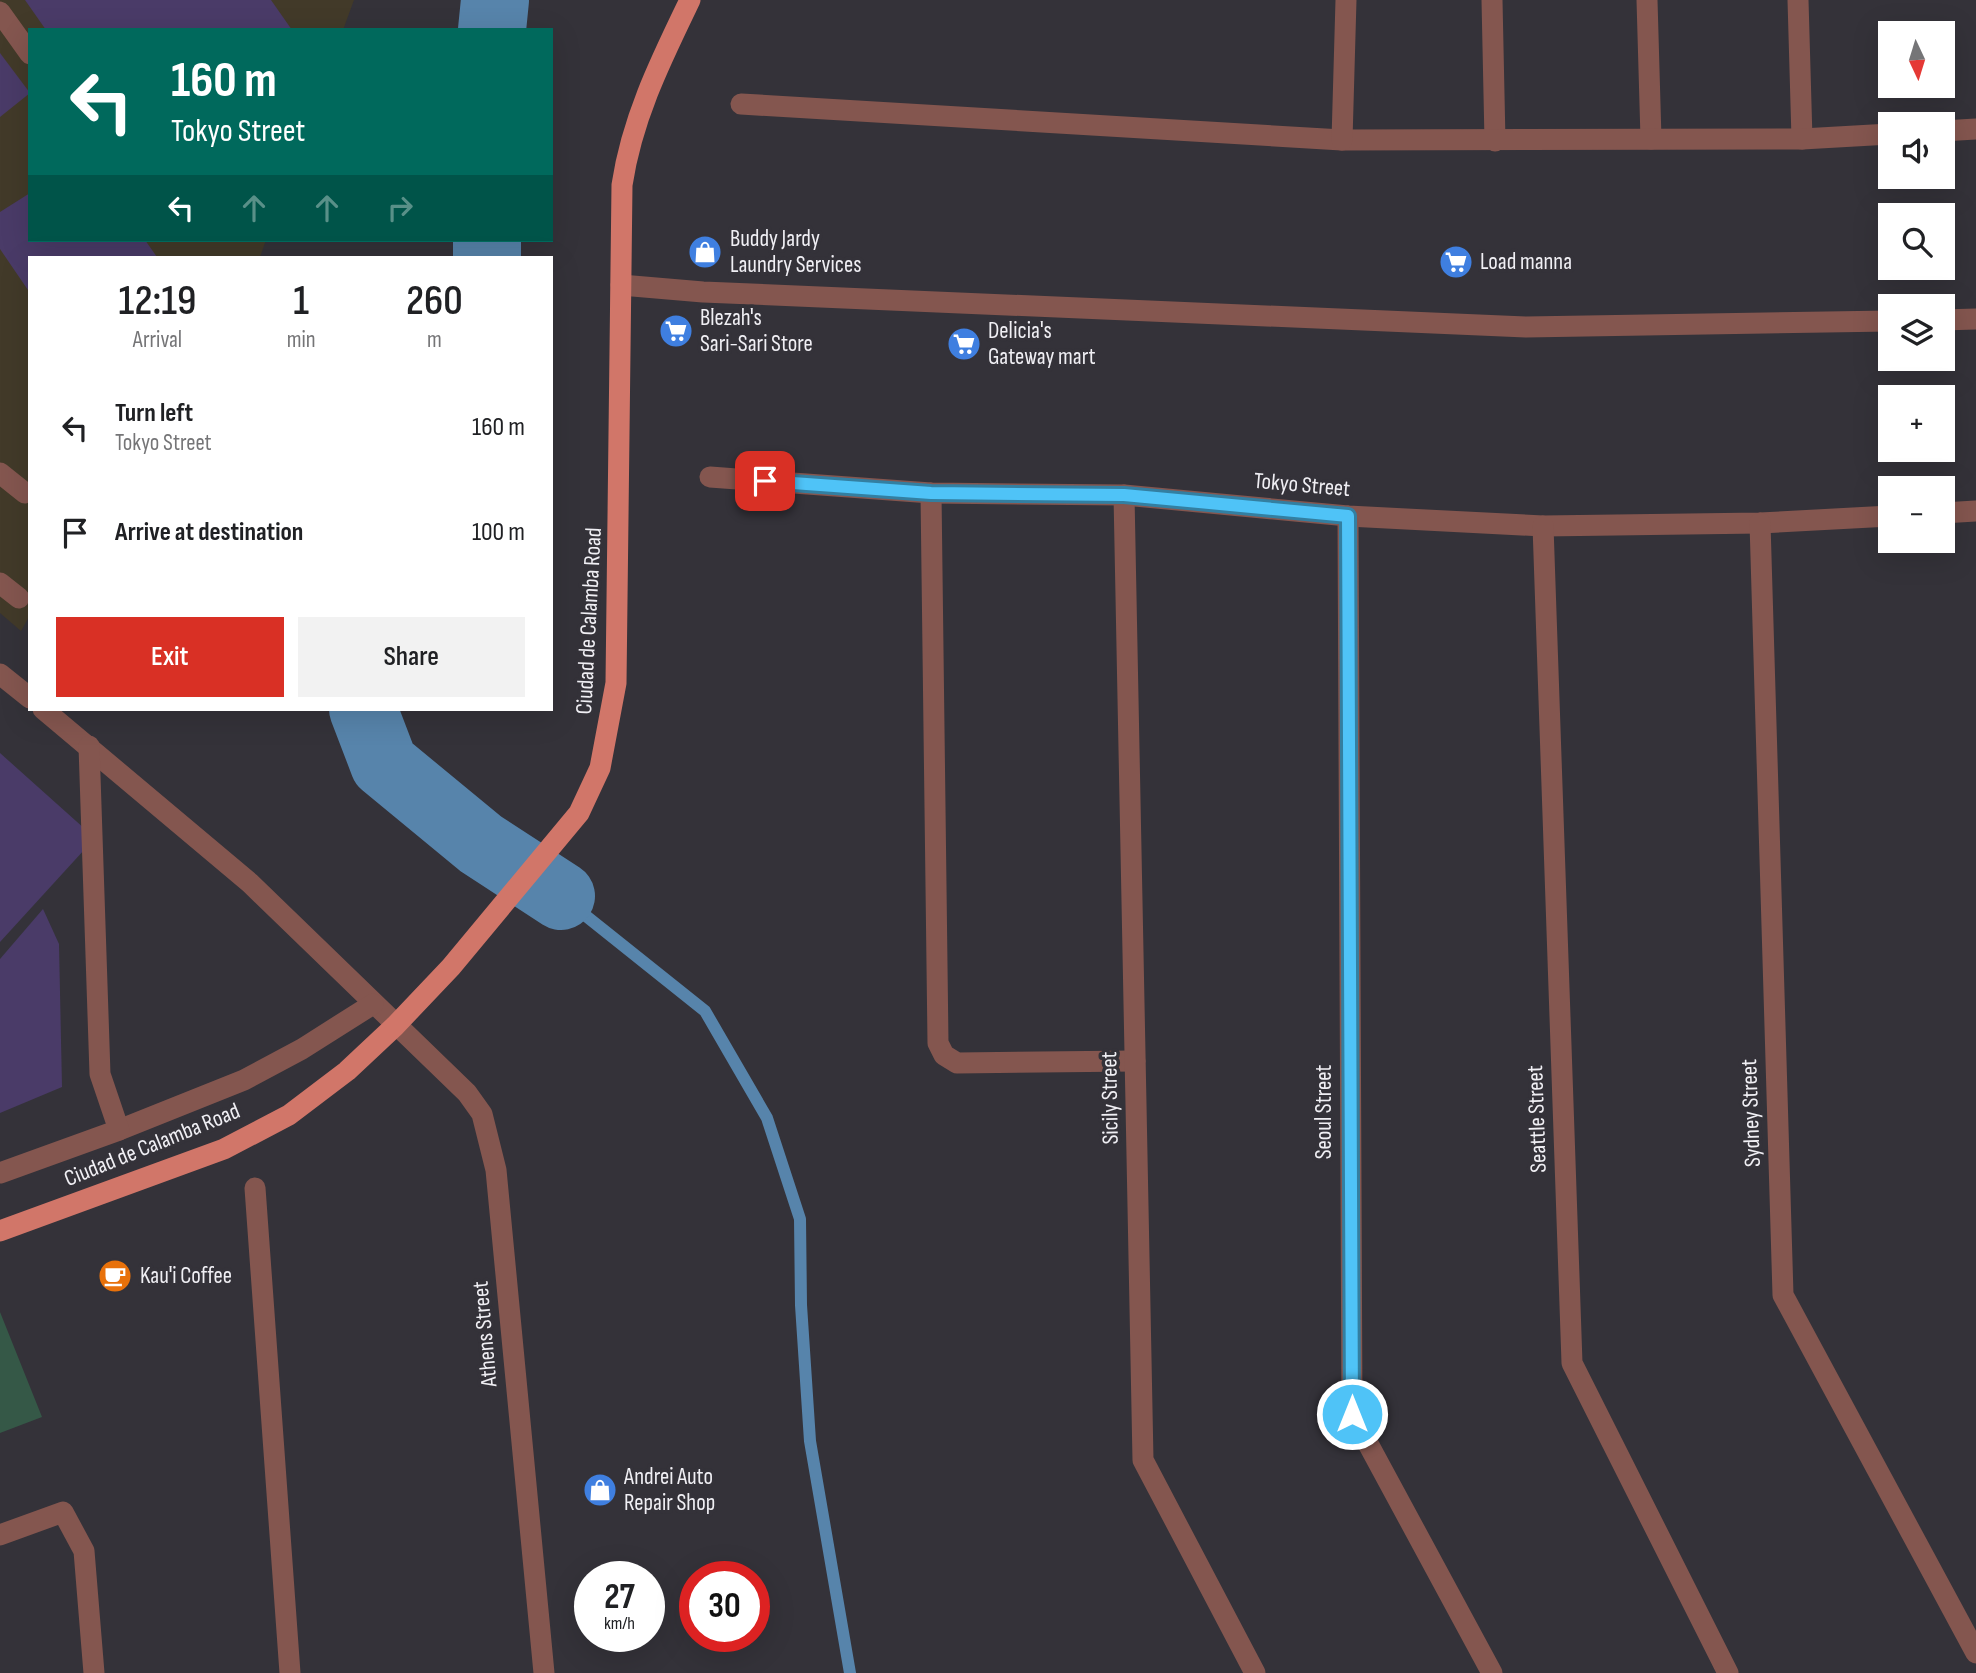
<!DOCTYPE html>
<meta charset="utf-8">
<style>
body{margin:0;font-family:"Sofia Sans Condensed",sans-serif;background:#f2f2f2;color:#202124;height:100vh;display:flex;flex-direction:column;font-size:26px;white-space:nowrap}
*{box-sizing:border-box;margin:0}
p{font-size:23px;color:#757577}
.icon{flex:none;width:38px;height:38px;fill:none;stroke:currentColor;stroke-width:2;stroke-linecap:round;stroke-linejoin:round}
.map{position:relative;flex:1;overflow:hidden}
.sheet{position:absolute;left:28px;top:256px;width:525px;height:455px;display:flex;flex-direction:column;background:#fff;border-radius:0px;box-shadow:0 7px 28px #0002}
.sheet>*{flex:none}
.hud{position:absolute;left:28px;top:28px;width:525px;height:214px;border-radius:0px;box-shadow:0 7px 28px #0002;background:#00695c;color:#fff;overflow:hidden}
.needle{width:46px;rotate:176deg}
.buttons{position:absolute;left:1878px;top:21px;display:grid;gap:14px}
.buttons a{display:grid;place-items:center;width:77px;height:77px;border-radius:0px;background:#fff;box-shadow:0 7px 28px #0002;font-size:35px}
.speed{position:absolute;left:574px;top:1561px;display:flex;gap:14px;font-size:35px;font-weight:700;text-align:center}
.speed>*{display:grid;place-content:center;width:91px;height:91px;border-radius:50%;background:#fff;box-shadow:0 7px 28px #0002;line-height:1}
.speed small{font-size:18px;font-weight:400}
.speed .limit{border:10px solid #d22;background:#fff;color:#111}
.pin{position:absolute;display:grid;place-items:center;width:60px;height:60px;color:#fff;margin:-30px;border-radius:14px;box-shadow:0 4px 10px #0006}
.me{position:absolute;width:77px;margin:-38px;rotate:0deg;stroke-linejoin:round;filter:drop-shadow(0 0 5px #0008)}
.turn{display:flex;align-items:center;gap:24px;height:147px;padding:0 28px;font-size:32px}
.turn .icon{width:91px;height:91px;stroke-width:2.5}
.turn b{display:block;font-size:49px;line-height:60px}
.lanes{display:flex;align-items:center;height:66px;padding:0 28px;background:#0003;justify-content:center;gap:35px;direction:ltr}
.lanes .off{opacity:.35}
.eta{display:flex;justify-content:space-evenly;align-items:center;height:119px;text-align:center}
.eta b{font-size:42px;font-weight:600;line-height:49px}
.cta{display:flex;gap:14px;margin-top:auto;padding:14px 28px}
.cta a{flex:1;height:80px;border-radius:0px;background:#d93025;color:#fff;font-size:28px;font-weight:600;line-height:80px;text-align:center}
.cta a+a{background:#f2f2f2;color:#202124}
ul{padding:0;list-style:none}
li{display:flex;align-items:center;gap:21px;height:105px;padding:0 28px}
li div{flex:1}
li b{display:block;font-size:26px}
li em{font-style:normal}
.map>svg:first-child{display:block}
.industrial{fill:#423a29}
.green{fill:#355847}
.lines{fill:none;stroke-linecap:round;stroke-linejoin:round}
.stream{stroke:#5784ab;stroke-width:12}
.river{stroke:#5784ab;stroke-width:68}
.building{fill:#4a3b68}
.minor{stroke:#84564f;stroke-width:21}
.major{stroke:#d17669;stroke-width:21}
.route-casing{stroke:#337fa1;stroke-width:18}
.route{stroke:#4fc3f7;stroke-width:12}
.labels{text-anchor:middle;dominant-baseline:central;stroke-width:7;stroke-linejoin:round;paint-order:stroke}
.poi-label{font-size:23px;fill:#f0eff4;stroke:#343239;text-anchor:start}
.street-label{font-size:23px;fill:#f0eff4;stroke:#343239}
</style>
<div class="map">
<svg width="1976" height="1673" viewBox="0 0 1976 1673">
<rect width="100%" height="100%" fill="#343239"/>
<path class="industrial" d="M0 0H354L343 30H30V240H266L260 257H30V615L21 631 0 613Z"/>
<path class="green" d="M0 1312 42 1417 0 1433Z"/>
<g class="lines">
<path class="stream" d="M561 896 705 1011 767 1118 800 1219 801 1305 810 1441 850 1673"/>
<g class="river">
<path d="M492 30 495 0"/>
<path d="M487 240V257"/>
<path d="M363 709 384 764 481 844 561 896"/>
</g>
</g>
<g class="building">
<path d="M25 0H271L292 30H46Z"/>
<path d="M0 53 30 93 0 117Z"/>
<path d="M30 193V240H145L157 257H30V293L0 249V212Z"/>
<path d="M0 753 95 838 0 942Z"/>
<path d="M43 909 59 944 62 1087 0 1113V959Z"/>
</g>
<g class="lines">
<g class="minor">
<path d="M1492 0 1495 141"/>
<path d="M1647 0 1651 139"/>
<path d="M1798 0 1802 139"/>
<path d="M0 12 30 54"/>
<path d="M741 104 1342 140 1802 139 1890 134"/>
<path d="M1942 131 1976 129"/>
<path d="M1342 140 1346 0"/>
<path d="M621 285 703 292 1526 327 1890 321"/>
<path d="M1942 320 1976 319"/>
<path d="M0 473 25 493"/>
<path d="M710 477 931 493 1124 495 1348 516 1543 526 1760 523 1890 516"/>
<path d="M931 493 938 1043 944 1055 957 1063 1135 1061"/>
<path d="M1124 495 1143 1460 1255 1673"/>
<path d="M1942 513 1976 511"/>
<path d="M1348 516 1352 1414 1492 1673"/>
<path d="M1760 523 1783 1295 1976 1653"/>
<path d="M1543 526 1572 1363 1728 1673"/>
<path d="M0 583 19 598"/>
<path d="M0 674 30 698"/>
<path d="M43 709 250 883 467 1093 482 1114 496 1170 544 1673"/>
<path d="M119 1130 244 1080 302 1049 373 1004"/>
<path d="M0 1173 119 1130 100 1074 89 746"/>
<path d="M255 1188 290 1673"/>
<path d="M0 1535 63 1512 84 1551 94 1673"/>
</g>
<path class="major" d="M0 1231 224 1149 289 1115 347 1071 395 1026 451 967 579 813 600 768 616 683 622 185C632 118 661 60 690 0"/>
</g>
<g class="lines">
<defs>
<path id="route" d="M765 481 931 493 1124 495 1348 516 1352 1414"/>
</defs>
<use href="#route" class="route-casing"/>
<use href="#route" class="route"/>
</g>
<defs>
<symbol id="shop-disc" viewBox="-11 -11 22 22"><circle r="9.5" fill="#3f7fe0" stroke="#343239"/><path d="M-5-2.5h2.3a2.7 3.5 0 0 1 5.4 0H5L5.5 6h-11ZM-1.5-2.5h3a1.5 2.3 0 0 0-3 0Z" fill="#fff"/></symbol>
<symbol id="supermarket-disc" viewBox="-11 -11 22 22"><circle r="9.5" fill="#3f7fe0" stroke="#343239"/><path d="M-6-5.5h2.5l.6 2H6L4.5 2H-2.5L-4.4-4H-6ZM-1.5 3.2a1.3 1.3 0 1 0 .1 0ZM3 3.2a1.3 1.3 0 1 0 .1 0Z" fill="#fff"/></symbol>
<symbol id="cafe-disc" viewBox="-11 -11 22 22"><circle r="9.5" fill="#e8710a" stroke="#343239"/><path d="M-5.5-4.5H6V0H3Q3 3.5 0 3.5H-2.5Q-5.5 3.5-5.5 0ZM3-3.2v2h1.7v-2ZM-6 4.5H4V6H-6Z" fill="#fff"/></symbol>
</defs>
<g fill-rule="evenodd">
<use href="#shop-disc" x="686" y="233" width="38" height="38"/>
<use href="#supermarket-disc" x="1437" y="243" width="38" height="38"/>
<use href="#supermarket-disc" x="657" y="312" width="38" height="38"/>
<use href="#supermarket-disc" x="945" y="325" width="38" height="38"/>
<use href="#cafe-disc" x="96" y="1257" width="38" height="38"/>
<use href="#shop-disc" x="581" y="1471" width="38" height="38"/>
</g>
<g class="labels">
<g class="poi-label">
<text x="730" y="239">Buddy Jardy<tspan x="730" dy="26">Laundry Services</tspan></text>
<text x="1480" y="262">Load manna</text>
<text x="700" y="318">Blezah's<tspan x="700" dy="26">Sari-Sari Store</tspan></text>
<text x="988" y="331">Delicia's<tspan x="988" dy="26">Gateway mart</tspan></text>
<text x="140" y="1276">Kau'i Coffee</text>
<text x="624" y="1477">Andrei Auto<tspan x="624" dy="26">Repair Shop</tspan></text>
</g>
<g class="street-label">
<text transform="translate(1302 485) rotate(5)">Tokyo Street</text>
<text transform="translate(589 621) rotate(-87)">Ciudad de Calamba Road</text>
<text transform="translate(1110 1098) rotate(-91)">Sicily Street</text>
<text transform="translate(1324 1112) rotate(-90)">Seoul Street</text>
<text transform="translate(1751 1113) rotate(-92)">Sydney Street</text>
<text transform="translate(1537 1119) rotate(-92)">Seattle Street</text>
<text transform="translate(152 1145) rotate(-22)">Ciudad de Calamba Road</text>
<text transform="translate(485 1334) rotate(-95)">Athens Street</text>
</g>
</g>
</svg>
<div class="buttons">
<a><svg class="needle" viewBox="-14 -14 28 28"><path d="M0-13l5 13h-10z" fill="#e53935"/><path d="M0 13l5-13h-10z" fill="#757577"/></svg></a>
<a><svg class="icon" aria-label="sound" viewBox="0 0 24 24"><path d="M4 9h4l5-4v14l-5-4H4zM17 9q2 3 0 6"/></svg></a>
<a><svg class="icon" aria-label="search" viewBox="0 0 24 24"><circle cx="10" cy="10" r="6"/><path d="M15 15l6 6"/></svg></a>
<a><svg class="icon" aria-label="layers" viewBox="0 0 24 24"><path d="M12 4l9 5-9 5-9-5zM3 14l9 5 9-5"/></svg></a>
<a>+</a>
<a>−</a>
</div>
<div class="speed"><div>27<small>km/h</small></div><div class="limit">30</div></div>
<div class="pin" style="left:765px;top:481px;background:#d93025"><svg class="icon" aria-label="arrive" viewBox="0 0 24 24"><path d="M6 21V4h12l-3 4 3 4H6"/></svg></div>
<svg class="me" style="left:1352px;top:1414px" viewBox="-20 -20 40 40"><circle r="17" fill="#4fc3f7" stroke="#fff" stroke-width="3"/><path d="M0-11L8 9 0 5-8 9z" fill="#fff"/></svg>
<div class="hud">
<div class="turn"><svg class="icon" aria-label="left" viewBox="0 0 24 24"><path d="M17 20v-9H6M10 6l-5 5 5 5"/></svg><div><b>160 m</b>Tokyo Street</div></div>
<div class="lanes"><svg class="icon" aria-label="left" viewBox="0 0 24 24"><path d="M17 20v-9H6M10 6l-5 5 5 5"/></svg><svg class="icon off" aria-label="ahead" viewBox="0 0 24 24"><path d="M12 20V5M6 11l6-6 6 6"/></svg><svg class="icon off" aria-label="ahead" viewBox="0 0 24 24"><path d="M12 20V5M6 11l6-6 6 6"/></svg><svg class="icon off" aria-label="right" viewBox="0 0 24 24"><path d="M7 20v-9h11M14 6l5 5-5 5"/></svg></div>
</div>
<section class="sheet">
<div class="eta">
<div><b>12:19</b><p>Arrival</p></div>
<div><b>1</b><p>min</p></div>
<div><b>260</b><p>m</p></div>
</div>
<ul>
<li><svg class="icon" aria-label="left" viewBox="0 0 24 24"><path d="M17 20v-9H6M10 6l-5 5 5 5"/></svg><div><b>Turn left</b><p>Tokyo Street</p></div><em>160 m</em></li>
<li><svg class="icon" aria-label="arrive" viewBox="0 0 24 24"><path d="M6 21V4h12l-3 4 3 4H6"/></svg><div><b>Arrive at destination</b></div><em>100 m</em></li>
</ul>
<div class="cta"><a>Exit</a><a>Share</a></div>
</section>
</div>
